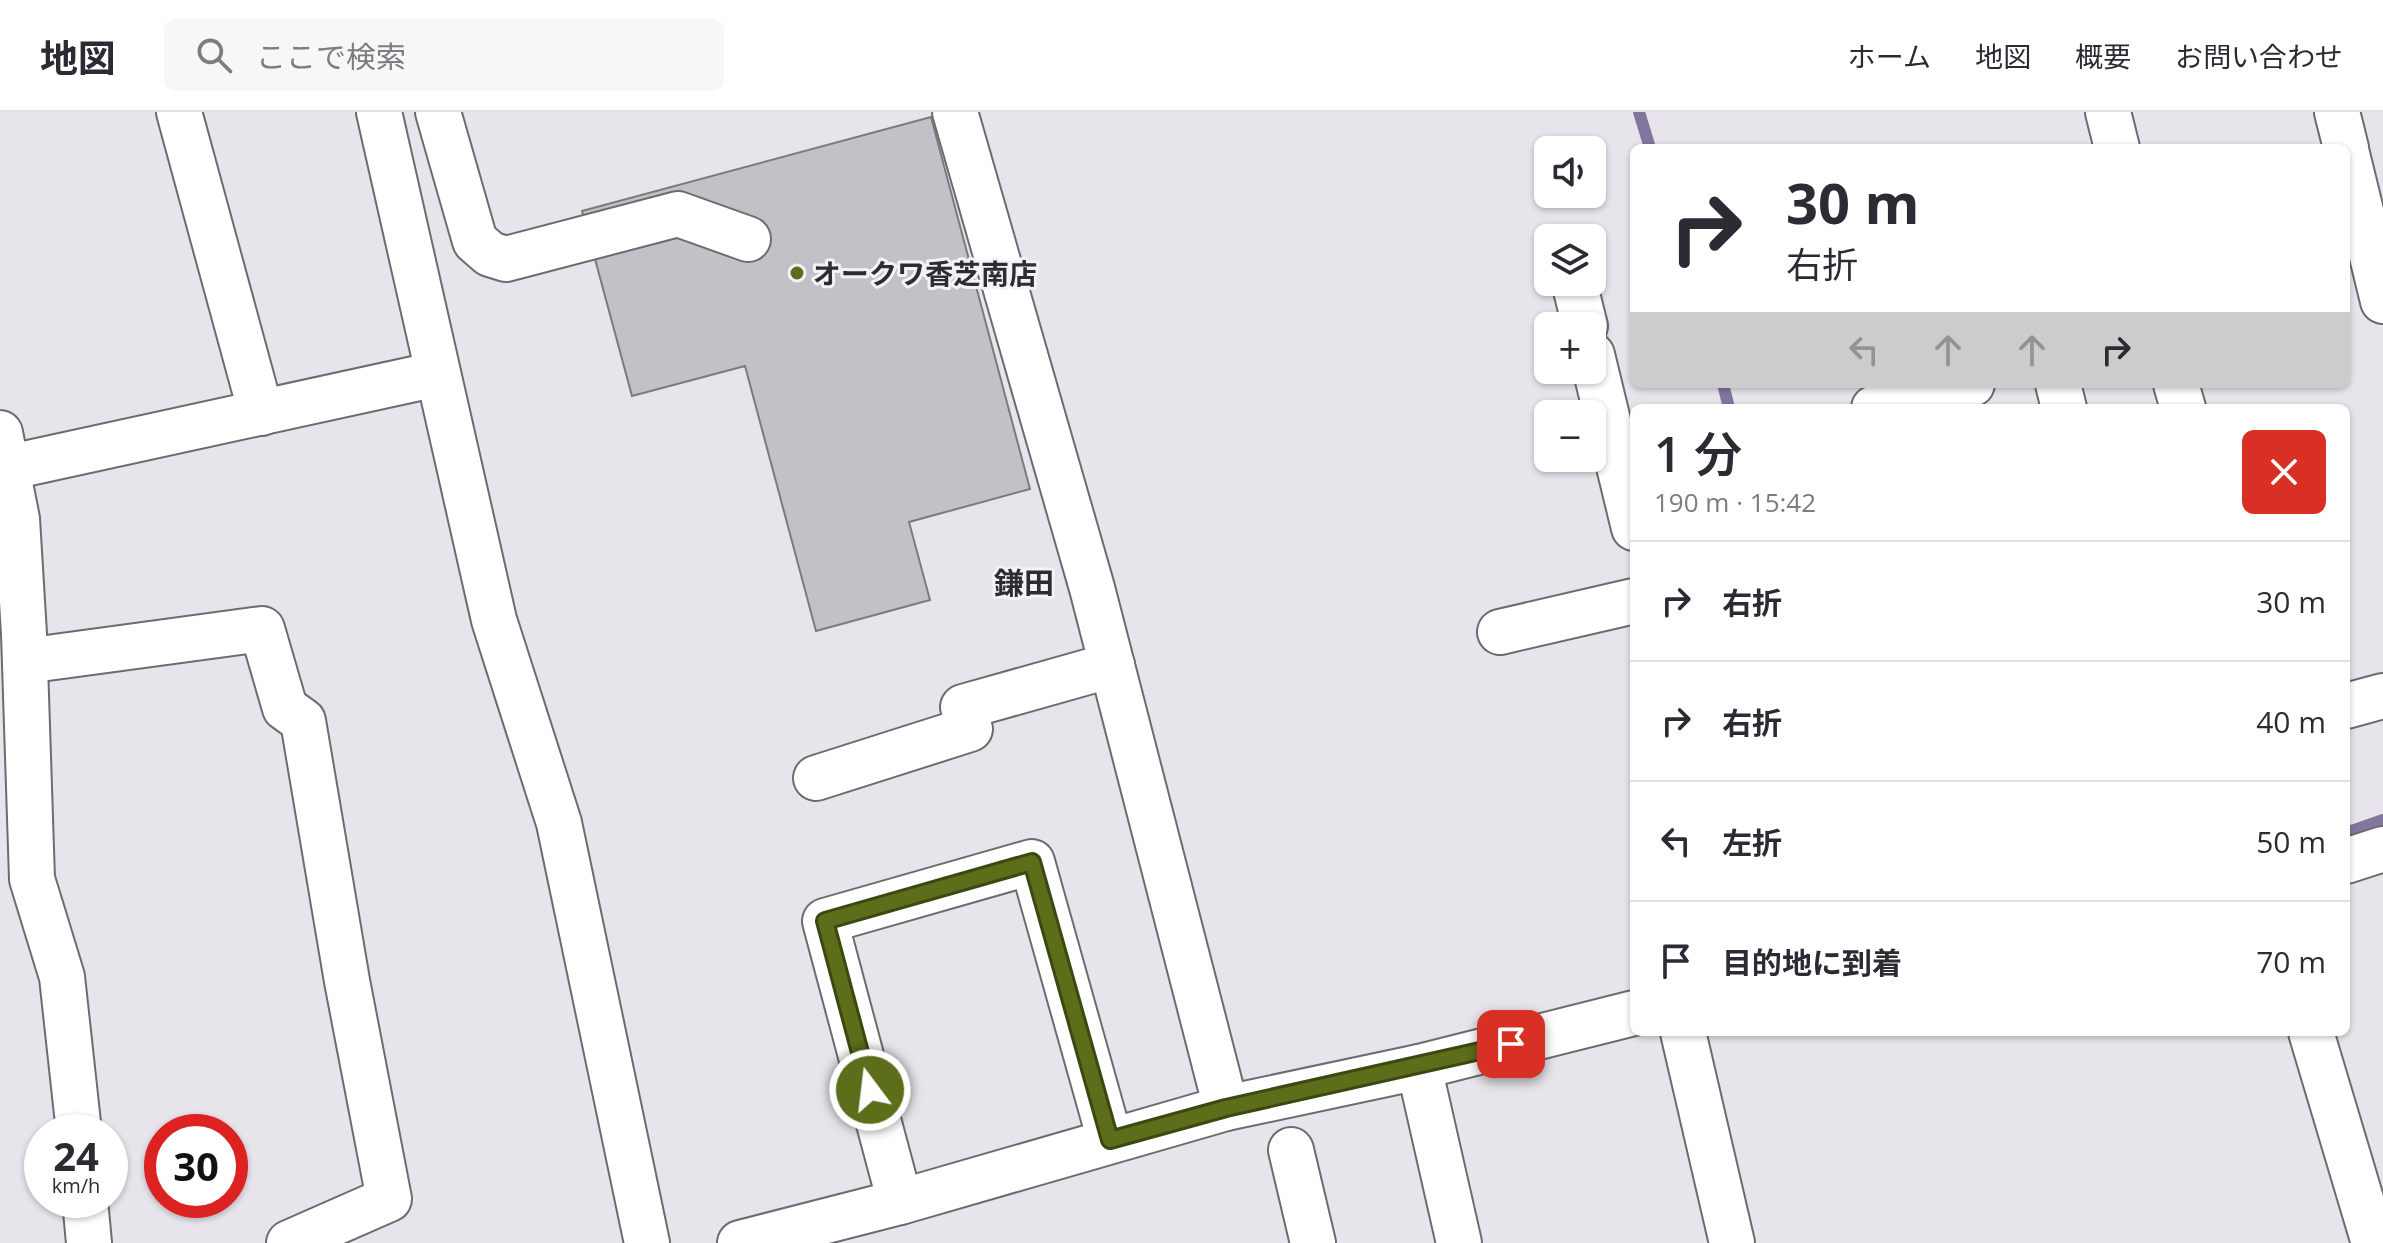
<!DOCTYPE html>
<html lang="ja">
<meta charset="utf-8">
<style>
body{margin:0;font-family:"Open Sans","Noto Sans JP",sans-serif;background:#f7f7f7;color:#2b2b33;height:100vh;display:flex;flex-direction:column;font-size:30px;white-space:nowrap}
*{box-sizing:border-box;margin:0}
p{font-size:26px;color:#7c7c81}
.icon{flex:none;width:44px;height:44px;fill:none;stroke:currentColor;stroke-width:2;stroke-linecap:round;stroke-linejoin:round}
.map{position:relative;flex:1;overflow:hidden}
.side{position:absolute;left:1630px;top:292px;width:720px;height:632px;display:flex;flex-direction:column;background:#fff;border-radius:12px;box-shadow:0 2px 6px #0004}
.side>*{flex:none}
.hud{position:absolute;left:1630px;top:32px;width:720px;height:244px;border-radius:12px;box-shadow:0 2px 6px #0004;background:#fff;color:#2b2b33;overflow:hidden}
.tools{position:absolute;left:1534px;top:24px;display:grid;gap:16px}
.tools a{display:grid;place-items:center;width:72px;height:72px;border-radius:12px;background:#fff;box-shadow:0 2px 6px #0004;font-size:40px}
.speed{position:absolute;left:24px;top:1002px;display:flex;gap:16px;font-size:40px;font-weight:700;text-align:center}
.speed>*{display:grid;place-content:center;width:104px;height:104px;border-radius:50%;background:#fff;box-shadow:0 2px 6px #0004;line-height:1}
.speed small{font-size:20px;font-weight:400}
.speed .limit{border:12px solid #d22;background:#fff;color:#111}
.pin{position:absolute;display:grid;place-items:center;width:68px;height:68px;color:#fff;margin:-34px;border-radius:16px;box-shadow:0 4px 12px #0006}
.me{position:absolute;width:88px;margin:-44px;rotate:345deg;stroke-linejoin:round;filter:drop-shadow(0 0 6px #0008)}
.turn{display:flex;align-items:center;gap:28px;height:168px;padding:0 24px;font-size:36px}
.turn .icon{width:104px;height:104px;stroke-width:2.5}
.turn b{display:block;font-size:56px;line-height:68px}
.lanes{display:flex;align-items:center;height:76px;padding:0 24px;background:#0003;justify-content:center;gap:40px;direction:ltr}
.lanes .off{opacity:.35}
.round{display:grid;place-items:center;flex:none;width:84px;height:84px;border-radius:12px;background:#f7f7f7}
.headline{display:flex;align-items:center;justify-content:space-between;height:136px;padding:0 24px}
h1{font-size:48px;font-weight:600;line-height:60px}
ul{padding:0;list-style:none}
li{display:flex;align-items:center;gap:24px;height:120px;padding:0 24px;border-top:2px solid #e1e1e2}
li div{flex:1}
li b{display:block;font-size:30px}
li em{font-style:normal}
header{display:flex;align-items:center;gap:48px;box-sizing:border-box;height:112px;padding:0 40px;background:#fff;border-bottom:2px solid #e1e1e2}
header strong{font-size:38px}
nav{display:flex;gap:44px;margin-inline-start:auto;font-size:28px}
.search{width:560px;height:72px;background:#f7f7f7;display:flex;align-items:center;gap:20px;box-sizing:border-box;padding:0 28px;border-radius:12px;color:#7c7c81;font-size:30px}
.map>svg:first-child{display:block}
.lines{fill:none;stroke-linecap:round;stroke-linejoin:round}
.stream{stroke:#82769f;stroke-width:12}
.building{fill:#c3c1c7;stroke:#7c7a7f;stroke-width:2}
.minor-casing{stroke:#6c6b6f;stroke-width:48}
.minor{stroke:#fff;stroke-width:44}
.route-casing{stroke:#3c4811;stroke-width:20}
.route{stroke:#5c6e1a;stroke-width:14}
.poi-dot{fill:#5c6e1a;stroke:#f4f2f8;stroke-width:3}
.labels{text-anchor:middle;dominant-baseline:central;stroke-width:6;stroke-linejoin:round;paint-order:stroke}
.poi-label{font-size:28px;font-weight:bold;fill:#2d2c2e;stroke:#f4f2f8;text-anchor:start}
.neighbourhood-label{font-size:30px;font-weight:bold;fill:#2d2c2e;stroke:#f4f2f8}
</style>
<header>
<strong>地図</strong>
<div class="search"><svg class="icon" aria-label="search" viewBox="0 0 24 24"><circle cx="10" cy="10" r="6"/><path d="M15 15l6 6"/></svg>ここで検索</div>
<nav><a>ホーム</a><a>地図</a><a>概要</a><a>お問い合わせ</a></nav>
</header>
<div class="map">
<svg width="2383" height="1131" viewBox="0 0 2383 1131">
<rect width="100%" height="100%" fill="#e7e5eb"/>
<g class="lines">
<g class="stream">
<path d="M1639 0 1650 36"/>
<path d="M1723 272 1729 296"/>
<path d="M2346 721 2383 708"/>
</g>
</g>
<path class="building" d="M931 5 1030 377 909 410 930 488 816 519 745 254 632 284 582 99Z"/>
<g class="lines">
<defs>
<g id="minor">
<path d="M179 0 261 301"/>
<path d="M379 0 494 508 559 711 647 1131"/>
<path d="M438 0 475 129 490 142 506 147 678 102 748 127"/>
<path d="M955 0 1092 476 1226 996"/>
<path d="M2108 0 2117 36"/>
<path d="M2337 0 2346 36"/>
<path d="M2346 38 2383 189"/>
<path d="M1574 170 1585 214"/>
<path d="M1592 243 1634 416"/>
<path d="M2058 272 2064 296"/>
<path d="M2176 272 2183 296"/>
<path d="M1874 296 1972 272"/>
<path d="M0 321 17 407 24 522 32 767 62 865 79 1020"/>
<path d="M6 356 437 262"/>
<path d="M1500 520 1634 489"/>
<path d="M25 549 262 517 285 596 303 609 347 869 389 1087 289 1131"/>
<path d="M2346 594 2383 584"/>
<path d="M816 666 970 617 963 595 1112 553"/>
<path d="M2346 749 2383 737"/>
<path d="M1683 920 1732 1131"/>
<path d="M2311 920 2374 1131"/>
<path d="M1419 955 1459 1131"/>
<path d="M1291 1038 1313 1131"/>
<path d="M85 1088 89 1131"/>
<path d="M900 1090 825 809 1032 750 1110 1028"/>
<path d="M740 1131 900 1090 1226 996 1419 955 1634 901"/>
</g>
</defs>
<use href="#minor" class="minor-casing"/>
<use href="#minor" class="minor"/>
</g>
<g class="lines">
<defs>
<path id="route" d="M870 978 825 809 1032 750 1110 1028 1226 996 1511 932"/>
</defs>
<use href="#route" class="route-casing"/>
<use href="#route" class="route"/>
</g>
<circle class="poi-dot" cx="797" cy="161" r="8"/>
<g class="labels">
<g class="poi-label">
<text x="813" y="161">オークワ香芝南店</text>
</g>
<g class="neighbourhood-label">
<text x="1024" y="470">鎌田</text>
</g>
</g>
</svg>
<div class="tools">
<a><svg class="icon" aria-label="sound" viewBox="0 0 24 24"><path d="M4 9h4l5-4v14l-5-4H4zM17 9q2 3 0 6"/></svg></a>
<a><svg class="icon" aria-label="layers" viewBox="0 0 24 24"><path d="M12 4l9 5-9 5-9-5zM3 14l9 5 9-5"/></svg></a>
<a>+</a>
<a>−</a>
</div>
<div class="speed"><div>24<small>km/h</small></div><div class="limit">30</div></div>
<div class="pin" style="left:1511px;top:932px;background:#d93025"><svg class="icon" aria-label="arrive" viewBox="0 0 24 24"><path d="M6 21V4h12l-3 4 3 4H6"/></svg></div>
<svg class="me" style="left:870px;top:978px" viewBox="-20 -20 40 40"><circle r="17" fill="#5c6e1a" stroke="#fff" stroke-width="3"/><path d="M0-11L8 9 0 5-8 9z" fill="#fff"/></svg>
<div class="hud">
<div class="turn"><svg class="icon" aria-label="right" viewBox="0 0 24 24"><path d="M7 20v-9h11M14 6l5 5-5 5"/></svg><div><b>30 m</b>右折</div></div>
<div class="lanes"><svg class="icon off" aria-label="left" viewBox="0 0 24 24"><path d="M17 20v-9H6M10 6l-5 5 5 5"/></svg><svg class="icon off" aria-label="ahead" viewBox="0 0 24 24"><path d="M12 20V5M6 11l6-6 6 6"/></svg><svg class="icon off" aria-label="ahead" viewBox="0 0 24 24"><path d="M12 20V5M6 11l6-6 6 6"/></svg><svg class="icon" aria-label="right" viewBox="0 0 24 24"><path d="M7 20v-9h11M14 6l5 5-5 5"/></svg></div>
</div>
<section class="side">
<div class="headline"><div><h1>1 分</h1><p>190 m · 15:42</p></div><a class="round" style="background:#d93025;color:#fff"><svg class="icon" aria-label="close" viewBox="0 0 24 24"><path d="M6 6l12 12M18 6L6 18"/></svg></a></div>
<ul>
<li><svg class="icon" aria-label="right" viewBox="0 0 24 24"><path d="M7 20v-9h11M14 6l5 5-5 5"/></svg><div><b>右折</b></div><em>30 m</em></li>
<li><svg class="icon" aria-label="right" viewBox="0 0 24 24"><path d="M7 20v-9h11M14 6l5 5-5 5"/></svg><div><b>右折</b></div><em>40 m</em></li>
<li><svg class="icon" aria-label="left" viewBox="0 0 24 24"><path d="M17 20v-9H6M10 6l-5 5 5 5"/></svg><div><b>左折</b></div><em>50 m</em></li>
<li><svg class="icon" aria-label="arrive" viewBox="0 0 24 24"><path d="M6 21V4h12l-3 4 3 4H6"/></svg><div><b>目的地に到着</b></div><em>70 m</em></li>
</ul>
</section>
</div>
